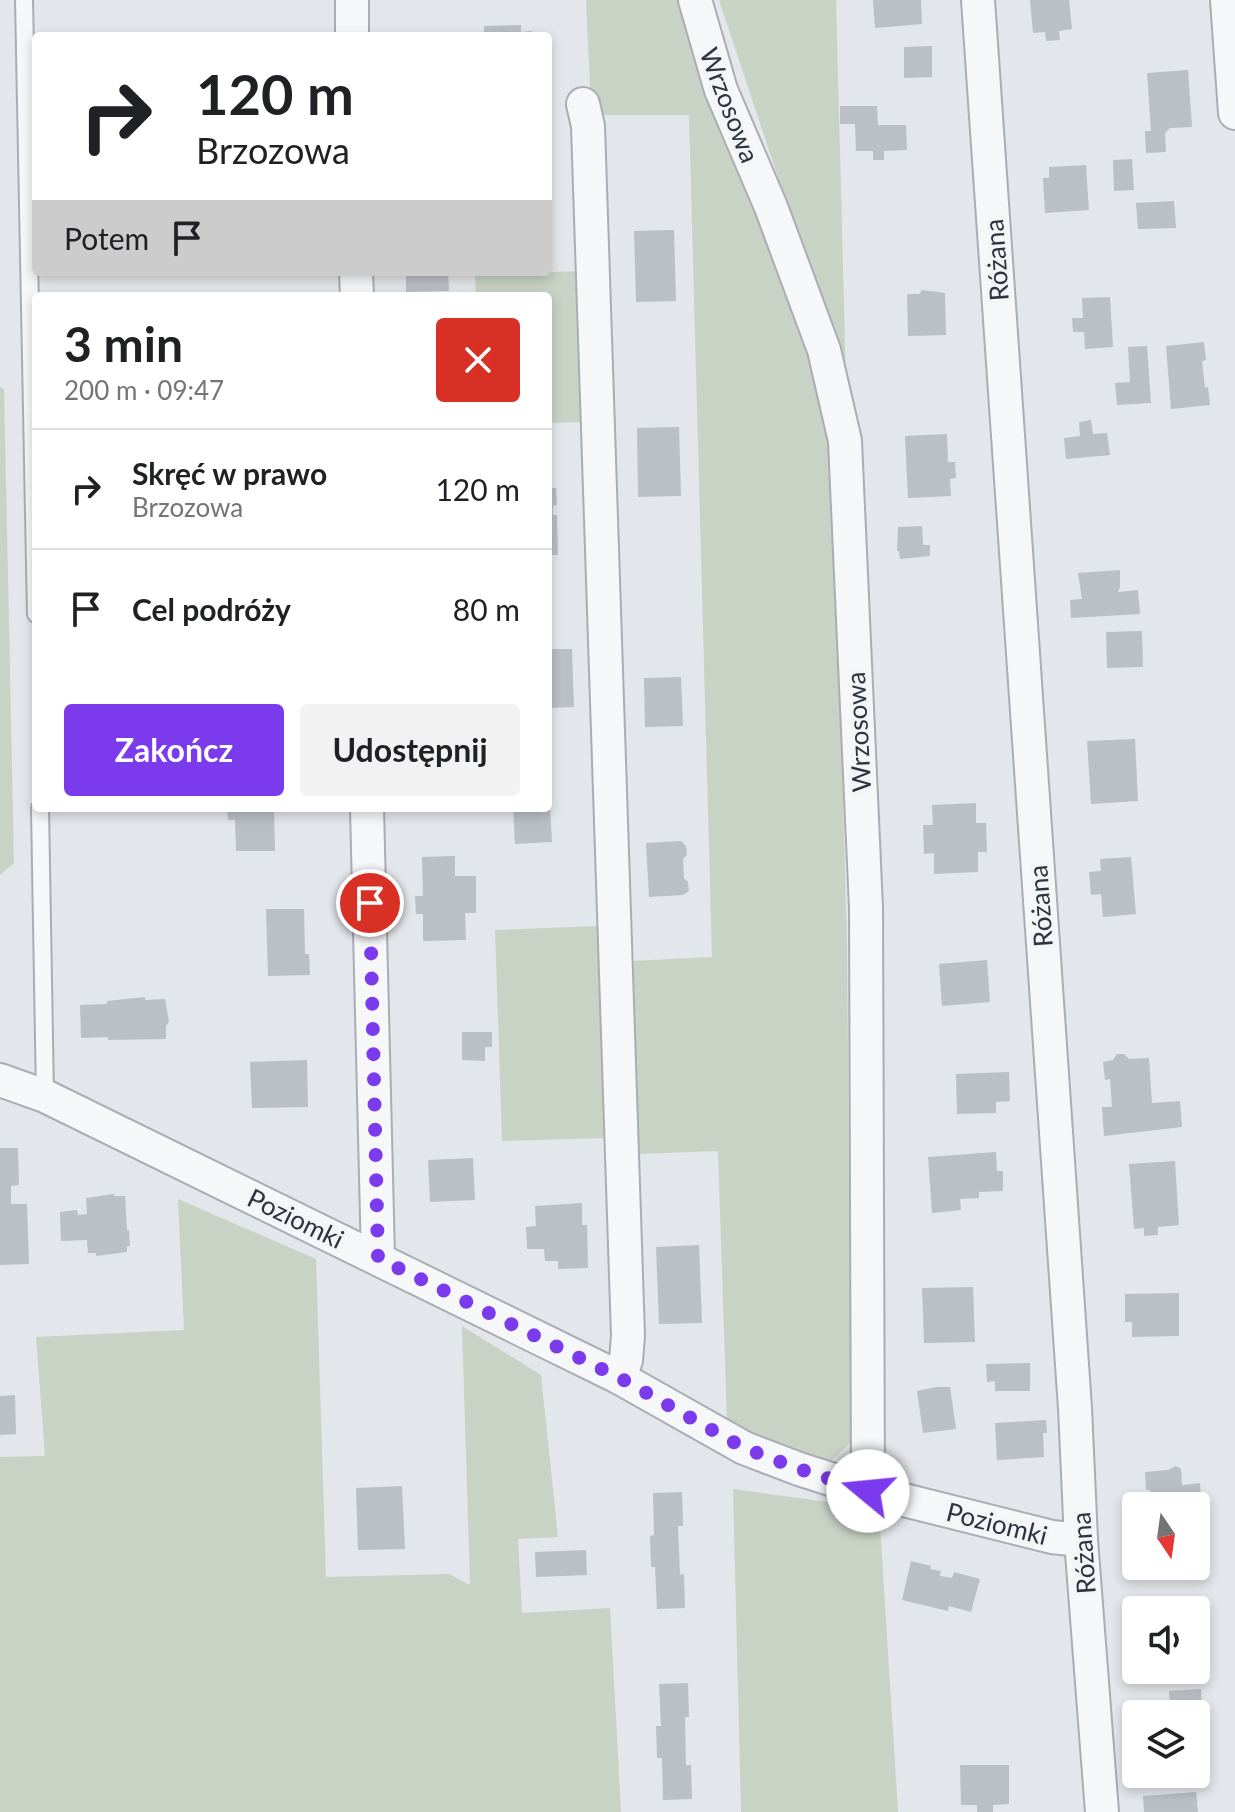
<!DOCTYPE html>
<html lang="pl">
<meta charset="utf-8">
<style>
body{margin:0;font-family:Lato,sans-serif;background:#f2f2f2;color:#202124;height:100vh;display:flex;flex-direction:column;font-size:30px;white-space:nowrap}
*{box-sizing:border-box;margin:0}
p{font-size:26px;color:#757577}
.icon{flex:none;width:44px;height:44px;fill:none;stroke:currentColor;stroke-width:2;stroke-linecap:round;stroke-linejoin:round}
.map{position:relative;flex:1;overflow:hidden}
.panel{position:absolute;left:32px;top:292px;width:520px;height:520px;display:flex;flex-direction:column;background:#fff;border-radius:8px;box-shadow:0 4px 12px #0003}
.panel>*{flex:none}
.guide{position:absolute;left:32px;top:32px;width:520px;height:244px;border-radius:8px;box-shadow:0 4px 12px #0003;background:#fff;color:#202124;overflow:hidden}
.needle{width:52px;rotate:167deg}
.buttons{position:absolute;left:1122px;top:1492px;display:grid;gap:16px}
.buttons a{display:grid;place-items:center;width:88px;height:88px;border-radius:8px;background:#fff;box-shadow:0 4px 12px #0003;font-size:40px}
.pin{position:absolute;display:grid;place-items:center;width:68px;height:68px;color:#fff;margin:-34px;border:4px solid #fff;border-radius:50%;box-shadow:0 2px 8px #0007}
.me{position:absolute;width:88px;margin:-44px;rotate:287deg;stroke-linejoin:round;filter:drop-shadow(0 0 6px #0008)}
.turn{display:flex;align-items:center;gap:28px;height:168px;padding:0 32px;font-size:36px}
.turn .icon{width:104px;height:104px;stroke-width:2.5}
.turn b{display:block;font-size:56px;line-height:68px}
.then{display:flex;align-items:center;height:76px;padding:0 32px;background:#0003;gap:16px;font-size:30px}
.round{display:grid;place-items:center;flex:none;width:84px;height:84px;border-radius:8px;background:#f2f2f2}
.overview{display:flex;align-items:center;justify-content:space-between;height:136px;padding:0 32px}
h1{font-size:48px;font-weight:700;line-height:60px}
.button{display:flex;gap:16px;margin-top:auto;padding:16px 32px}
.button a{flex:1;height:92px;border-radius:8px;background:#7c3aed;color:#fff;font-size:32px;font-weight:700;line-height:92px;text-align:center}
.button a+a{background:#f2f2f2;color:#202124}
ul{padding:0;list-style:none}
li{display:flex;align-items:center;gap:24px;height:120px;padding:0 32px;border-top:2px solid #e0e0e0}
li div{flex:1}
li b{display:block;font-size:30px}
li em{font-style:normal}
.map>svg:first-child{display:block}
.green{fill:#c8d3c5}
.building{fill:#bbbfc6}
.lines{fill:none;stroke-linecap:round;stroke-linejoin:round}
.lane-casing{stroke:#a9adb4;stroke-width:20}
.street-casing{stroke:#a9adb4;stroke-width:36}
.lane{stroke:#f6f7f9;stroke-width:16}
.street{stroke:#f6f7f9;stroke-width:32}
.route{stroke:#7c3aed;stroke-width:14;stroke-dasharray:0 25.2}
.labels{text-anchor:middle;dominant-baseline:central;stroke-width:8;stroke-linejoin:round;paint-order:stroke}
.street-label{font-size:26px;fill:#2d3340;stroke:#f3f5f7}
</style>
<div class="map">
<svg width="1235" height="1812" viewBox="0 0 1235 1812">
<rect width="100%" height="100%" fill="#e3e6ea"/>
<g class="green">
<path d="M586 0H689L823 401 833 443 847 942 851 1442 831 1461 776 1445 727 1423 718 1151 638 1154 631 961 712 957 689 115H603L591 107Z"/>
<path d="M719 0H836L846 382Z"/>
<path d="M581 271 586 422 548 423V296H476L475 275Z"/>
<path d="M0 387 4 389 14 863 0 875Z"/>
<path d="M598 926 602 939 607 1138 502 1141 495 930Z"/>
<path d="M178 1199 316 1259 326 1577 449 1574 470 1585 462 1326 541 1375 558 1537 518 1539 522 1613 610 1608 621 1812H0V1457L45 1456 36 1337 184 1330Z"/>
<path d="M733 1489 879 1509 898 1812H741Z"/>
</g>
<g class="building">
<path d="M873 0H921L922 24 875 28Z"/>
<path d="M1030 0H1069L1072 29 1059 31 1060 40 1046 41 1045 32 1033 33Z"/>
<path d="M521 25V32L532 31 537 36H484V26Z"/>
<path d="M932 46V77L904 78V47Z"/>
<path d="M1188 70 1192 127 1170 128 1165 133 1166 152 1146 153 1145 131H1151L1147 73Z"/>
<path d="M840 106H877L878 125H906L907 150 884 151V160H873V151H856L855 124H840Z"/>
<path d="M1132 159 1134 190 1114 191 1113 160Z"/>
<path d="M1086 165 1089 210 1045 213 1043 178H1049V167Z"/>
<path d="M1174 201 1176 228 1138 229 1136 203Z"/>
<path d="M674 230 676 301 636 302 634 231Z"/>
<path d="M406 272H448L449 291 406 292Z"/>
<path d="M922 290 945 293 946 335 908 336 907 294H919Z"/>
<path d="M1110 297 1113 347 1085 349 1084 332H1073L1072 318H1083L1082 298Z"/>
<path d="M1204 342 1206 360 1202 361 1205 388 1208 387 1210 405 1171 409 1166 346Z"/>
<path d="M1147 346 1151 403 1117 405 1115 383 1130 382 1128 347Z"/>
<path d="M1091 420 1093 434 1107 433 1110 455 1066 459 1064 438 1080 436 1079 422Z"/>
<path d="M679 427 681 496 638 497 637 428Z"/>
<path d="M947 434 948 462H955L956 478 950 479 951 496 908 498 905 436Z"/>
<path d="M548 488H556L557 505 553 506V515H557L558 555H548Z"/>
<path d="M922 526 923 545H930V556L900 559 899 551H897L898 527Z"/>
<path d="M1120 570V587L1118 592 1138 590 1140 614 1071 618 1070 600 1082 599 1078 573Z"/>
<path d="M1142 631 1143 667 1107 668 1106 632Z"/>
<path d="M548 649H572L574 707 548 708Z"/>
<path d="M681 677 683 726 645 727 644 678Z"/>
<path d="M1135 739 1138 801 1091 804 1087 741Z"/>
<path d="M976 803V823H986L987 852H978V872L934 874V853L924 854 923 825H933L932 805Z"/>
<path d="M227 808H274L275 851H236L235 820H228Z"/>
<path d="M513 808H550L552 842 515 844Z"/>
<path d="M681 841 686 846 687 855 683 859 684 878 688 882 689 891 683 895 649 897 646 843Z"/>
<path d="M455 856V876H476V913H465L466 940 423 941V914H416L415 896H423L422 857Z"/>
<path d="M1131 857 1136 914 1103 917 1101 894 1091 895 1089 872 1101 871 1100 859Z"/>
<path d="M266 909H304L305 954H309L310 975 268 976Z"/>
<path d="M987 960 990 1002 942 1006 939 964Z"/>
<path d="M145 997V1000L165 999 169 1022 166 1026V1039L108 1040V1037L81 1038 80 1005 107 1004V1001Z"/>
<path d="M462 1032H492V1047H485V1061L462 1060Z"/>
<path d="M1117 1054H1124L1129 1059 1149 1058 1152 1103 1180 1101 1182 1127 1104 1136 1102 1107H1112L1110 1079 1105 1080 1103 1062 1113 1060Z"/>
<path d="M307 1060 308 1107 252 1108 250 1062Z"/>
<path d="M1009 1072 1010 1101 996 1102V1113L957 1114 956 1074Z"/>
<path d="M0 1148H18L19 1185 11 1186V1204H27L29 1264 0 1265Z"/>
<path d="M996 1152 997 1171H1003V1191L979 1192V1198L960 1199 961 1210 932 1213 928 1157Z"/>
<path d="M473 1158 475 1200 430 1202 428 1160Z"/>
<path d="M1175 1161 1179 1225 1158 1227V1235L1144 1236V1228L1134 1229 1129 1164Z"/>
<path d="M114 1194V1196H125L127 1230H129L130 1246H127V1252L96 1256V1253H88L87 1240 61 1241 60 1212 77 1210 78 1215 87 1214 86 1198Z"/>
<path d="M582 1203V1225H587L588 1268 558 1269V1261H545L544 1249H527L526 1227 536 1226 535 1206Z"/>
<path d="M699 1245 702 1323 659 1324 656 1247Z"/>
<path d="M973 1287 975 1342 924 1343 922 1288Z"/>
<path d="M1179 1293V1336L1132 1337V1322H1125V1294Z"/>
<path d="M1030 1363V1391H995V1381L987 1382 986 1364Z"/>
<path d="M936 1387H950L956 1429 923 1433 917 1391Z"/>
<path d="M15 1395 16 1434 0 1435V1396Z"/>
<path d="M1046 1420 1047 1433H1043L1044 1457 997 1460 995 1423Z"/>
<path d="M1176 1466 1181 1469 1182 1485 1200 1483 1203 1532H1196V1506H1152L1150 1490H1146L1145 1472 1168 1470Z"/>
<path d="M402 1486 405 1549 358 1550 356 1488Z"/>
<path d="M682 1492 683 1526H678L680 1575 684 1574 685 1608 657 1609 655 1567H651L650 1536 654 1535 653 1493Z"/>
<path d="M1136 1515V1544L1128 1545 1126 1516Z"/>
<path d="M586 1550 587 1575 536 1577 535 1552Z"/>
<path d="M911 1561 931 1566 930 1569 941 1571 940 1576 952 1578 954 1572 980 1579 971 1612 949 1606 948 1611 902 1600Z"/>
<path d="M688 1683 689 1717H685L686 1765H691L692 1799 663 1800 662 1758H657L656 1726H661L659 1684Z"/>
<path d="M1201 1689 1203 1722H1196V1714H1170L1169 1691Z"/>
<path d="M960 1765H1009V1804L993 1805V1812H977V1805H961Z"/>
<path d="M1196 1792 1198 1812H1144L1143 1796Z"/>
</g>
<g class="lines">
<defs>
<g id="lane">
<path d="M24 0 36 614"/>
<path d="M40 808 45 1096"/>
</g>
<g id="street">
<path d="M352 0V36"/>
<path d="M695 0 721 90 771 207 824 350 845 441 866 908 868 1491"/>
<path d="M978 0 1075 1408 1081 1540 1102 1812"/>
<path d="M1227 0 1235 113"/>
<path d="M583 104 588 126 628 1336 626 1360 620 1378"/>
<path d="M356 272 357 296"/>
<path d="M367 808 378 1258"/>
<path d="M0 1080 45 1096 620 1378 744 1448 799 1469 868 1491 1052 1537 1081 1540"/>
</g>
</defs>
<use href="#lane" class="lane-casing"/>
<use href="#street" class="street-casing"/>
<use href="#lane" class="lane"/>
<use href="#street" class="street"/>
</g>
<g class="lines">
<path class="route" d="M370 903 378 1258 620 1378 744 1448 799 1469 868 1491"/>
</g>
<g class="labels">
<g class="street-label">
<text transform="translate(730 105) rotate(69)">Wrzosowa</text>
<text transform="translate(996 260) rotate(-94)">Różana</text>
<text transform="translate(858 732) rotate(-93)">Wrzosowa</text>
<text transform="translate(1040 906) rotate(-94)">Różana</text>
<text transform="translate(296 1218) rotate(26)">Poziomki</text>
<text transform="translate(997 1523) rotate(14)">Poziomki</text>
<text transform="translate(1083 1553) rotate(-94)">Różana</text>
</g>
</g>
</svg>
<div class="buttons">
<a><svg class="needle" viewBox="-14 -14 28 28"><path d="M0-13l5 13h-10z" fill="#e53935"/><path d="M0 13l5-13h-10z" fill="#757577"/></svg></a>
<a><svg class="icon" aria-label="sound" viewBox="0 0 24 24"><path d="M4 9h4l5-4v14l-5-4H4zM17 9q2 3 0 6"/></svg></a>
<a><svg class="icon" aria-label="layers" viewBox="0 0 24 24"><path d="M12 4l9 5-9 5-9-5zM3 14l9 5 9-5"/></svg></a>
</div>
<div class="pin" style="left:370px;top:903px;background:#d93025"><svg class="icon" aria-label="arrive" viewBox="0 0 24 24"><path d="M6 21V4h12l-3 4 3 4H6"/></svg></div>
<svg class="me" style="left:868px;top:1491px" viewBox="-20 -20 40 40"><circle r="19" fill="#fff"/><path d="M0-13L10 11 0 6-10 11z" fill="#7c3aed"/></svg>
<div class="guide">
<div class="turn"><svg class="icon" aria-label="right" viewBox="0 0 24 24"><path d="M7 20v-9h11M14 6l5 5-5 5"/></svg><div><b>120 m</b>Brzozowa</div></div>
<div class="then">Potem<svg class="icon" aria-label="arrive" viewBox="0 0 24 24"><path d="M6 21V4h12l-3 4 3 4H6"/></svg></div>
</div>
<section class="panel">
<div class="overview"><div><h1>3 min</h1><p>200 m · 09:47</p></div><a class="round" style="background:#d93025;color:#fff"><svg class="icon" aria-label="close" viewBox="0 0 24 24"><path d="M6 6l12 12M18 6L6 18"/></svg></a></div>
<ul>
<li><svg class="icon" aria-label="right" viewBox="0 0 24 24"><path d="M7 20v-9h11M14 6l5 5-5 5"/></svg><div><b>Skręć w prawo</b><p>Brzozowa</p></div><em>120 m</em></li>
<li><svg class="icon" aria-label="arrive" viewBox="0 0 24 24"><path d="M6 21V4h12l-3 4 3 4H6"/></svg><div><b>Cel podróży</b></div><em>80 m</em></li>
</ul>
<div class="button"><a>Zakończ</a><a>Udostępnij</a></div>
</section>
</div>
